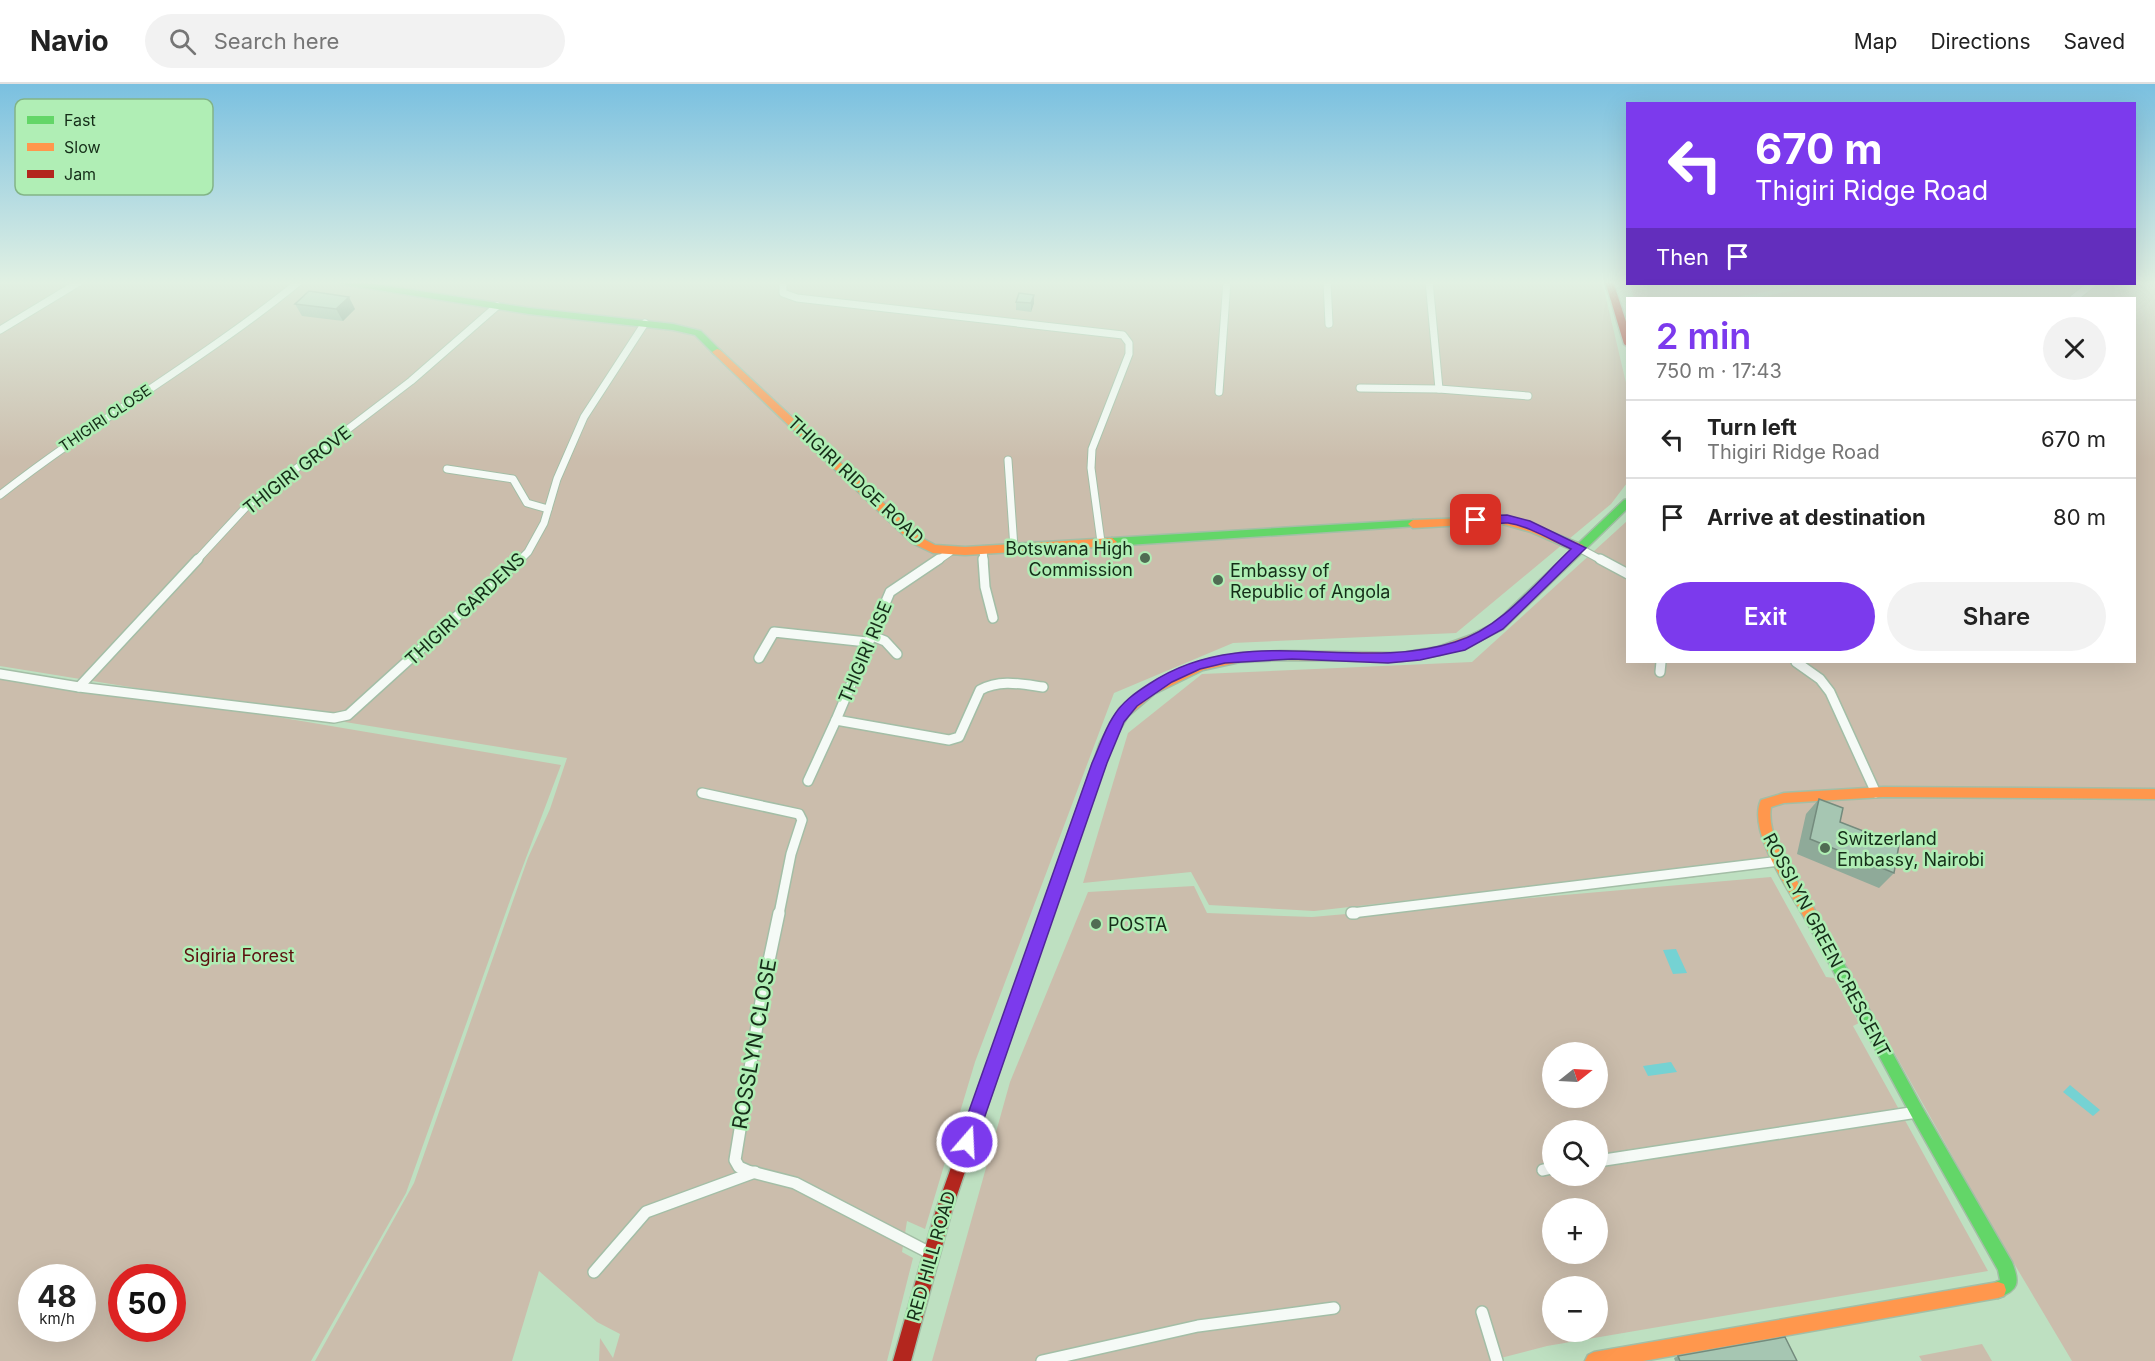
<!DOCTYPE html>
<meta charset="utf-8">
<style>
body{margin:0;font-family:Inter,sans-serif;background:#f2f2f2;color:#222;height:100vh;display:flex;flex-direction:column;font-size:22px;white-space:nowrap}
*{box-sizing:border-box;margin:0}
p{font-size:20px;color:#767676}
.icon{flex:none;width:33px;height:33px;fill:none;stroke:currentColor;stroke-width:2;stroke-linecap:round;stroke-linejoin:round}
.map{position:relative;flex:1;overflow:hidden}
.drawer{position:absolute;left:1626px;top:213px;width:510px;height:366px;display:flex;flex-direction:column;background:#fff;border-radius:0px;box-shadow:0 6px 24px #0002}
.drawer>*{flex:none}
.guide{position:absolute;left:1626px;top:18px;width:510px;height:183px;border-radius:0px;box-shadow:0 6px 24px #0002;background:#7c3aed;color:#fff;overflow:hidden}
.needle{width:39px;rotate:72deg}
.tools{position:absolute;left:1542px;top:958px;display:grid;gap:12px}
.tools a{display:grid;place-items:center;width:66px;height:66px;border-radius:50%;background:#fff;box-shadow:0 6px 24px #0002;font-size:30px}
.speed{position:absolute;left:18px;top:1180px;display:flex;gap:12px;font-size:30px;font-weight:700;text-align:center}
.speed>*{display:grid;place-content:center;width:78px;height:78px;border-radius:50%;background:#fff;box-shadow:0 6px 24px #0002;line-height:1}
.speed small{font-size:15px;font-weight:400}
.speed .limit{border:9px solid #d22;background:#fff;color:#111}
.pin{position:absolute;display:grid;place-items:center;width:51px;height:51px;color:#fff;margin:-26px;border-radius:12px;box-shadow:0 3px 9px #0006}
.me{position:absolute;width:66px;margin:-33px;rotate:19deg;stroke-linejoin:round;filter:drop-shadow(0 0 4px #0008)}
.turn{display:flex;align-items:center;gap:21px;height:126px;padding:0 30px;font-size:27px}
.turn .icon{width:78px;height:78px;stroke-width:2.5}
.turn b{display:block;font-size:42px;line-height:51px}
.then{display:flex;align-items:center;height:57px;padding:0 30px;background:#0003;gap:12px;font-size:22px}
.round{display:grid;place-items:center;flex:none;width:63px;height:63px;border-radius:32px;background:#f2f2f2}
.overview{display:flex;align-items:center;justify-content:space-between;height:102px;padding:0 30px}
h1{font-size:36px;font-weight:600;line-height:45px;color:#7c3aed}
.primary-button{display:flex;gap:12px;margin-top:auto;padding:12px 30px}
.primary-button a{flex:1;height:69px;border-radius:36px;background:#7c3aed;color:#fff;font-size:24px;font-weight:600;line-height:69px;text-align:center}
.primary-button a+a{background:#f2f2f2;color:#222}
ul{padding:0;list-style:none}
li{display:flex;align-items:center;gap:18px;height:78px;padding:0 30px;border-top:2px solid #e0e0e0}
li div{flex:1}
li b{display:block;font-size:22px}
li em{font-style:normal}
header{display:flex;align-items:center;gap:36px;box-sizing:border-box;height:84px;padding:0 30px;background:#fff;border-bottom:2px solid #e0e0e0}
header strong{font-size:28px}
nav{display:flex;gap:33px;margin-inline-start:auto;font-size:21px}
.search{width:420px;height:54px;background:#f2f2f2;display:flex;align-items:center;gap:15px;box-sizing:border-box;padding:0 21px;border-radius:33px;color:#767676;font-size:22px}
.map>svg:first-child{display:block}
.green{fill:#cbbdac;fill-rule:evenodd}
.water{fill:#75d2d3}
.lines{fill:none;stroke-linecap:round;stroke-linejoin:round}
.street-far2-casing{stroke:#a3bea6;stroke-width:9}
.street-far1-casing{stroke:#a3bea6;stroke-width:12}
.street-casing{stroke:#a3bea6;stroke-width:14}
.fast-casing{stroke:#a3bea6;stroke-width:3}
.slow-casing{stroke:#a3bea6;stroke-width:3}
.jam-casing{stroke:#a3bea6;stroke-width:3}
.street-far2{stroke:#f5faf6;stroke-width:7}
.street-far1{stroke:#f5faf6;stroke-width:9}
.street{stroke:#f5faf6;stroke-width:11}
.fast{fill:#63d668;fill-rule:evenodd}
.slow{fill:#ff974d;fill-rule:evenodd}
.jam{fill:#b3261e;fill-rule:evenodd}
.wall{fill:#8faa99}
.shaded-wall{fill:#748b7d}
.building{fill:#a6c6b2;stroke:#748b7d;stroke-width:1.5}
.route{fill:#7c3aed;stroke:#51269a;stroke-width:1.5}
.poi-dot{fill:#506c53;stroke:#b0eeb5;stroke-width:2}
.labels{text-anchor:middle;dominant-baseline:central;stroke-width:5;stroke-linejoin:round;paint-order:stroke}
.far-street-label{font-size:15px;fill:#152d18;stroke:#b0eeb5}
.street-label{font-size:18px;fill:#152d18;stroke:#b0eeb5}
.poi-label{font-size:18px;fill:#152d18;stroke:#b0eeb5;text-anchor:start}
.park-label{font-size:18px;fill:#5c0f0f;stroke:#b0eeb5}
.near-street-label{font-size:21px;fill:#152d18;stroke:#b0eeb5}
.key{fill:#b0eeb5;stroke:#82b486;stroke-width:1.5}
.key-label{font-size:16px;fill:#152d18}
</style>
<header>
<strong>Navio</strong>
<div class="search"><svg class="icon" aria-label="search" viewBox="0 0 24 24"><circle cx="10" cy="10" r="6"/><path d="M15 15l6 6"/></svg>Search here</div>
<nav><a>Map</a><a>Directions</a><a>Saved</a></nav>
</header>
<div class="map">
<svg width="2155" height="1277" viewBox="0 0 2155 1277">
<rect width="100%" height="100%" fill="#bee0c1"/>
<g class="green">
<path d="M0 197H1602L1627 303V399L1611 420 1456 549 1233 559 1114 609 975 978 925 1145 907 1137 902 1168 913 1174 887 1277H599L600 1254 613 1274 620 1250 597 1238 539 1187 512 1277H315L414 1099 528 774 550 725 567 674 0 582Z"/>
<path d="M2135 197H2155V1277H2072L1987 1134 1789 781 1688 794 1411 816 1314 827 1209 821 1191 788 1083 799 1128 649 1202 590 1472 578 1627 437 1628 578H2134V214H1755L1807 204 1803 200H2134Z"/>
<path d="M1630 200H1797L1799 202 1731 214H1634Z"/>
<path d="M0 586 561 681 512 811 406 1109 311 1277H0ZM32 1194H82V1245H32ZM122 1194H172V1245H122Z"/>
<path d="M1771 793 1826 893 1834 894 1859 939 1853 942 1988 1187 1547 1262 1489 1277H932L1010 998 1088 808 1194 802 1207 829 1312 833ZM1552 969H1598V1014H1552ZM1552 1047H1598V1092H1552ZM1552 1125H1598V1170H1552ZM1552 1203H1598V1248H1552Z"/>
<path d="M1982 1260 1992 1277H1922L1919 1272Z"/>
</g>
<g class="water">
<path d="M1676 865 1687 889 1673 890 1663 866Z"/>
<path d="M1671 978 1677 988 1648 992 1643 982Z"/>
<path d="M2070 1001 2100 1026 2093 1032 2063 1008Z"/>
</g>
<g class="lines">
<defs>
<g id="street-far2">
<path d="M783 197V209L797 214 1123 251 1129 259V270L1092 365 1091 384 1101 458"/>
<path d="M1327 197 1329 240"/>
<path d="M1429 197 1439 305"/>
<path d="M2074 214 2092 200"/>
<path d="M0 246 81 197"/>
<path d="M1360 304 1439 305 1528 312"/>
<path d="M1219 308 1227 197"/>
<path d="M1008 376 1014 464"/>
<path d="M447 385 513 395 527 419 548 425"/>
<path d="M0 411C97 335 204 275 300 197"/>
<path d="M1579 464 1603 477"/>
<path d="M983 466 984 477"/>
<path d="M196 477 246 423 411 297 497 222"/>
<path d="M519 477 528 468 544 439 557 395 584 333 645 239"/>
<path d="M937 477 950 468"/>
</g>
<g id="street-far1">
<path d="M939 475 890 508 836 636 949 656 959 653 980 606C1000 595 1021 600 1043 603"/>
<path d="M983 475 985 503 993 534"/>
<path d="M1600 475 1628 490"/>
<path d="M870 551 885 557 897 570"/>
<path d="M759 574 774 548 867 558"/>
<path d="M1796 578 1820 595 1830 608 1876 709"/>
<path d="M1660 588 1661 578"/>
<path d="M0 590 79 603 334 634 348 631 520 475"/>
<path d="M79 603 198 475"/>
<path d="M808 697 836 636"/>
<path d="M702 709 799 730 802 736 791 770 779 830"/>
<path d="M1352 829 1780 777"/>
</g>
<g id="street">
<path d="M779 829 763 905 735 1076 739 1083 748 1087 795 1099 930 1169"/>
<path d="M1352 829H1355"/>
<path d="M1598 1077 1917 1028"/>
<path d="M1543 1086 1552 1084"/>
<path d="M594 1188 646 1128 755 1088"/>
<path d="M1482 1228 1497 1277"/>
<path d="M1042 1277 1198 1242 1334 1224"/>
</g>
<g id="fast">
<path d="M337 197H355L529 224 673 240 701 247 722 268 717 271 714 270 695 251 673 246 529 230 341 200Z"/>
<path d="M1628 415V424L1503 545 1481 556H1473L1471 553 1473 550 1495 539 1624 416Z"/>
<path d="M1413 436 1418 440 1417 442 1112 462 1107 458 1112 454Z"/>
<path d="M1090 700 1094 701 1096 705 1003 976 1001 981 996 983 991 981 989 976 1084 705 1086 701Z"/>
<path d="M1813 830 1818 832 1922 1023 2012 1178C2020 1199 2019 1206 1998 1214L1992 1212 1990 1206 1992 1200 2000 1196 1998 1186 1912 1033 1808 840 1806 836 1808 832Z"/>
</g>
<g id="slow">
<path d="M717 265 720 266 920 453 935 461 965 463 1112 454 1117 458 1112 462 965 471 933 469 912 459 714 270 712 268Z"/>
<path d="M1499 433 1538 443 1583 461 1584 464 1583 467H1575L1531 448 1499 439 1413 444 1408 440 1413 436Z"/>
<path d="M1477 549 1481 550 1483 553 1481 556 1440 571 1401 577 1281 576 1240 578 1203 586 1154 610 1128 632 1112 659 1094 709H1086L1084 705 1100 659 1119 625 1146 604 1197 579 1240 569 1281 567 1401 569 1438 563Z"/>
<path d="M1883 703 2155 705V715L1883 713 1784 719 1771 723C1765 759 1805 805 1820 836L1818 840 1813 842 1808 840C1793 812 1746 748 1761 716L1784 709Z"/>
<path d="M1998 1198 2004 1200 2006 1206 2004 1212 1998 1214 1643 1277H1585L1588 1271 1594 1268Z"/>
</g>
<g id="jam">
<path d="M1605 197H1613L1628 244V263L1624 260Z"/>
<path d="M996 969 1001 971 1003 976 952 1126 911 1277H893L936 1126 989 976 991 971Z"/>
</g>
</defs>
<use href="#street-far2" class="street-far2-casing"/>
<use href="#street-far1" class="street-far1-casing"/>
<use href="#street" class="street-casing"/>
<use href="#fast" class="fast-casing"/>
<use href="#slow" class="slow-casing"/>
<use href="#jam" class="jam-casing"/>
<use href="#street-far2" class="street-far2"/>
<use href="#street-far1" class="street-far1"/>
<use href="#street" class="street"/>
<use href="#fast" class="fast"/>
<use href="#slow" class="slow"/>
<use href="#jam" class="jam"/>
</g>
<g class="wall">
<path d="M1016 218 1034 219 1031 228 1016 226Z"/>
<path d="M295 220 355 225 343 237 302 232Z"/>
<path d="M1819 715 1840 738 1894 789 1879 804 1797 770 1806 730Z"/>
<path d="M1678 1272 1797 1277H1675L1674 1274Z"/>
</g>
<g class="shaded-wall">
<path d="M1034 211V219L1031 228V219Z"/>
<path d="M349 213 355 225 343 237 336 225Z"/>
</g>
<g class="building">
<path d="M309 207 349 213 336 225 295 220Z"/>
<path d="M1019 209 1034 211 1031 219 1016 218Z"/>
<path d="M1819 715 1843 724 1840 738 1899 761 1894 789 1810 755Z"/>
<path d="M1785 1253 1797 1277H1680L1678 1272Z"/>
</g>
<linearGradient id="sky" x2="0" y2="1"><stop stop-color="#7ac0e0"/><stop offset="0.53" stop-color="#e2f1e3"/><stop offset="1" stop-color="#e2f1e3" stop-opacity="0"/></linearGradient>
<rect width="2155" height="375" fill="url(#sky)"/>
<path class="route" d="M1507 431 1530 437 1586 464 1503 545 1465 566 1420 576 1388 579 1292 575 1225 579 1200 585 1172 598 1137 622 1124 638 1107 679 976 1058 973 1064 967 1067 961 1064 958 1058 1092 679C1099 664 1104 647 1113 633 1122 618 1135 609 1149 600 1244 536 1355 590 1455 558 1502 544 1537 497 1571 465 1551 456 1529 442 1508 439 1496 438 1479 445 1470 436L1476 432Z"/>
<g class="poi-dot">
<circle cx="1145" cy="474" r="6"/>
<circle cx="1218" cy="496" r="6"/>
<circle cx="1825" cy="764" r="6"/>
<circle cx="1096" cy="840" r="6"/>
</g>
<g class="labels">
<g class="far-street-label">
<text transform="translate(105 334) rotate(-34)">THIGIRI CLOSE</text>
</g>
<g class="street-label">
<text transform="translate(297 386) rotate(-38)">THIGIRI GROVE</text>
<text transform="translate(856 396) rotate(43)">THIGIRI RIDGE ROAD</text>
<text transform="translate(465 525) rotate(-43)">THIGIRI GARDENS</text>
<text transform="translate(865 568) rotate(-67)">THIGIRI RISE</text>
<text transform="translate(1827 861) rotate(62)">ROSSLYN GREEN CRESCENT</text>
<text transform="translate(931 1172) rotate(-74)">RED HILL ROAD</text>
</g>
<g class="poi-label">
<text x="1133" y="464" text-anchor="end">Botswana High<tspan x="1133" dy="21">Commission</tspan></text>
<text x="1230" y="486">Embassy of<tspan x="1230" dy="21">Republic of Angola</tspan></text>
<text x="1837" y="754">Switzerland<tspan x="1837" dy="21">Embassy, Nairobi</tspan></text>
<text x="1108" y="840">POSTA</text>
</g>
<g class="park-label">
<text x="239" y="871">Sigiria Forest</text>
</g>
<g class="near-street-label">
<text transform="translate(754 960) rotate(-80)">ROSSLYN CLOSE</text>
</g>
</g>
<rect x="15" y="15" width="198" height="96" rx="9" class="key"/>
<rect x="27" y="32" width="27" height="8" fill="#63d668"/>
<rect x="27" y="59" width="27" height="8" fill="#ff974d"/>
<rect x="27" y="86" width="27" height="8" fill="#b3261e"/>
<g class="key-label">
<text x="64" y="42">Fast</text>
<text x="64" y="69">Slow</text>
<text x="64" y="96">Jam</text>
</g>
</svg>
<div class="tools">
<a><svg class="needle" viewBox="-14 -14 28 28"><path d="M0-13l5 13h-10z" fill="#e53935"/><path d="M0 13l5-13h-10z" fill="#767676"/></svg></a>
<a><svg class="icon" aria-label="search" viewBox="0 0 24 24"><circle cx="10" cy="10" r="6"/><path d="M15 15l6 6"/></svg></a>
<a>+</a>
<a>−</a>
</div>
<div class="speed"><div>48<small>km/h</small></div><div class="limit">50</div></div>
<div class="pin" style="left:1476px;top:436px;background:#d93025"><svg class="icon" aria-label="arrive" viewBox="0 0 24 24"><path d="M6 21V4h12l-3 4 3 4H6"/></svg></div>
<svg class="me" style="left:967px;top:1058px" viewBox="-20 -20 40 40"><circle r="17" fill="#7c3aed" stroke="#fff" stroke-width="3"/><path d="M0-11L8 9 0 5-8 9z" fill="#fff"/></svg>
<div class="guide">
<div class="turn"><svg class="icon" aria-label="left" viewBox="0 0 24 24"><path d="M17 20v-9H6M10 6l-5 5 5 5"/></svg><div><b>670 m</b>Thigiri Ridge Road</div></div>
<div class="then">Then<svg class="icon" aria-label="arrive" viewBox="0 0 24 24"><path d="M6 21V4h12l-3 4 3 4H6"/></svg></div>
</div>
<section class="drawer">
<div class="overview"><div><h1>2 min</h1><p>750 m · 17:43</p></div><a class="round"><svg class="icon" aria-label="close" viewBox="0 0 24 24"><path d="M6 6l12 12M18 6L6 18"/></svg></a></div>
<ul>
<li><svg class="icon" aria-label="left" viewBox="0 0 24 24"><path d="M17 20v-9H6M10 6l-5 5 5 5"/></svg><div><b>Turn left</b><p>Thigiri Ridge Road</p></div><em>670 m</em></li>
<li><svg class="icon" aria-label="arrive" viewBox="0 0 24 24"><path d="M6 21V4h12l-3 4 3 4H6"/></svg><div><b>Arrive at destination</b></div><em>80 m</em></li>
</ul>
<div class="primary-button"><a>Exit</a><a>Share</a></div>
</section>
</div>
